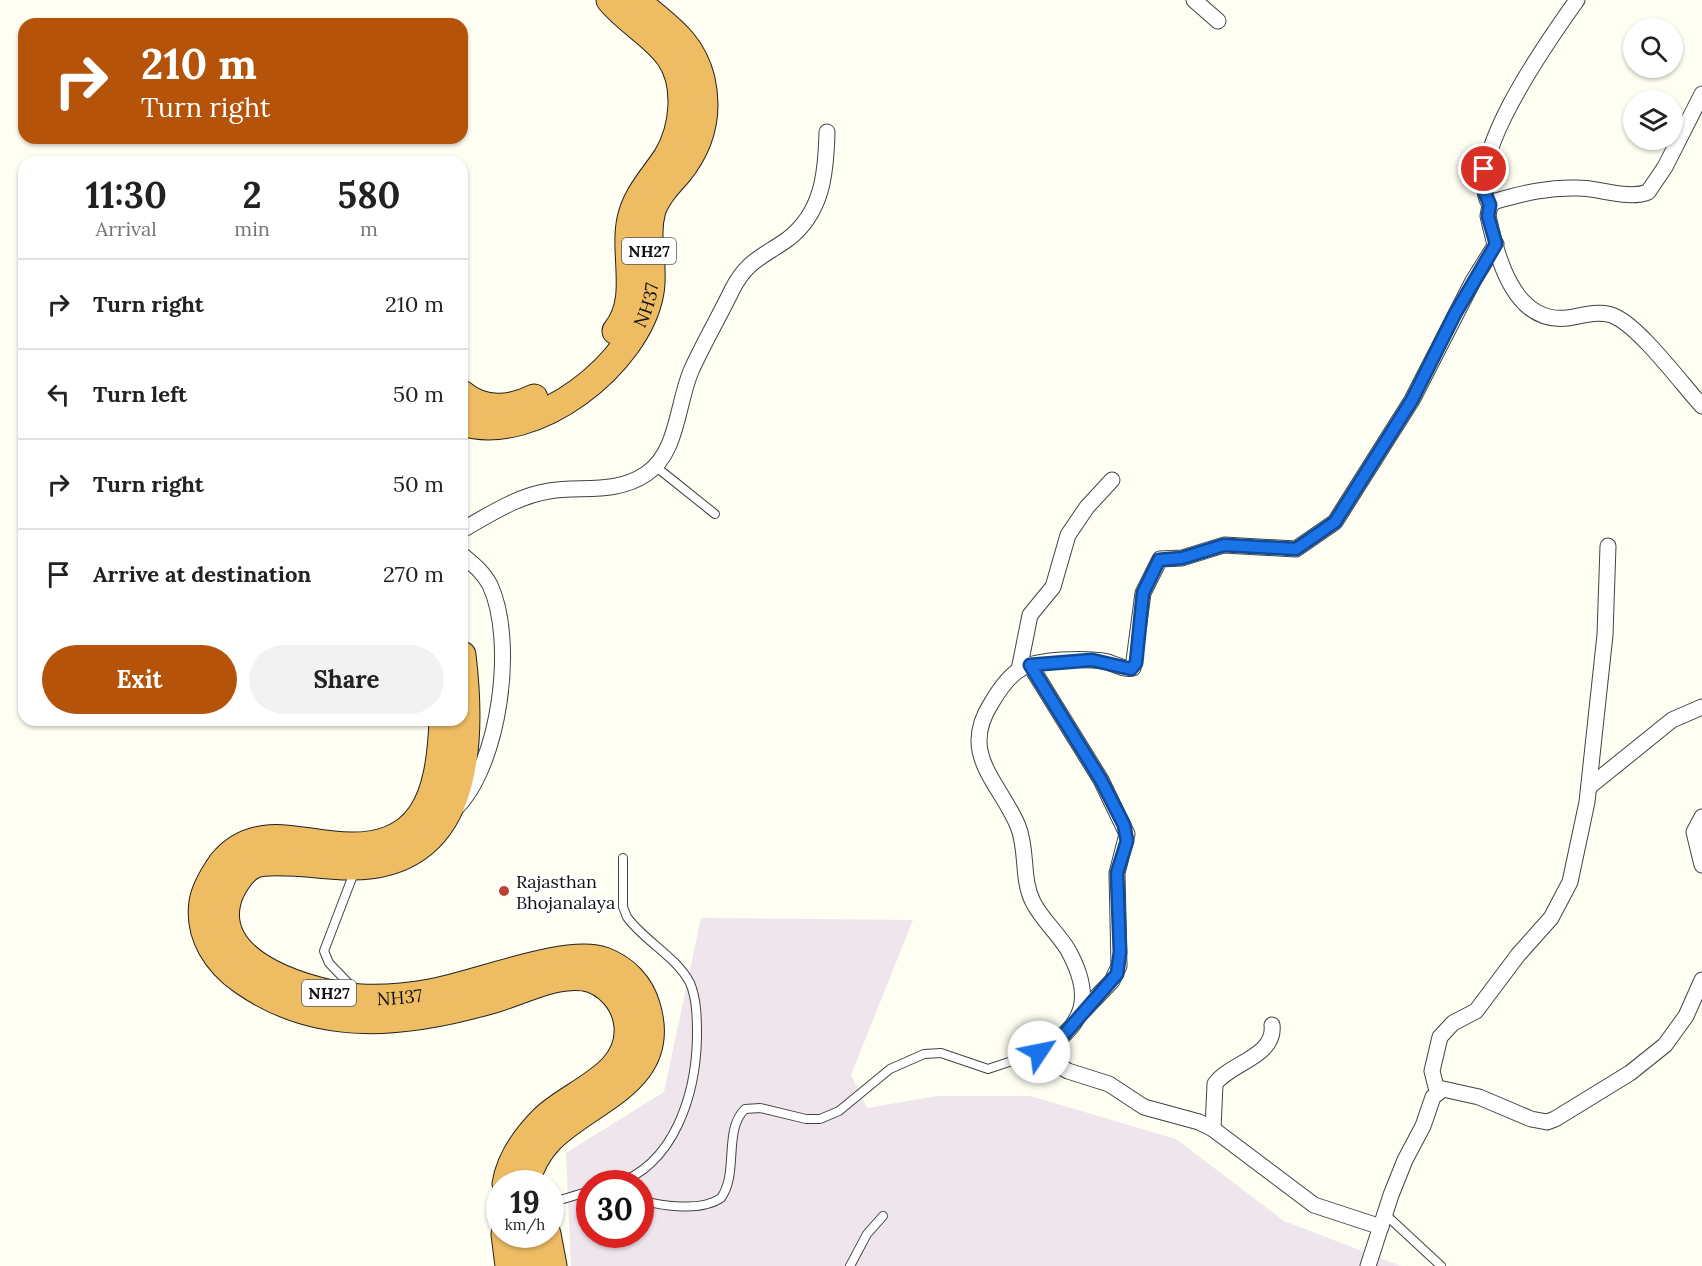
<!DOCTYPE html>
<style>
body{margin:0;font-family:Lora,serif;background:#f2f2f2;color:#222;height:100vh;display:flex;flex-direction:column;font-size:22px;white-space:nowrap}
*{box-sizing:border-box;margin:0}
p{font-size:20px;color:#767676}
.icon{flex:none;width:33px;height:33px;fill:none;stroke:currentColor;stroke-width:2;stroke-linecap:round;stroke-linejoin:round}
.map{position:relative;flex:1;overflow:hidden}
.panel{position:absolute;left:18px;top:156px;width:450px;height:570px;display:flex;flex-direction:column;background:#fff;border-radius:18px;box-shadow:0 2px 4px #0004}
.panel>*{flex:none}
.guide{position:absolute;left:18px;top:18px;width:450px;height:126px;border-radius:18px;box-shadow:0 2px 4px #0004;background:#b45309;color:#fff;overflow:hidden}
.tools{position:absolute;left:1623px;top:18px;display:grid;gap:12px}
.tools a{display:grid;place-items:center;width:60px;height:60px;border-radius:50%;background:#fff;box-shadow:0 2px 4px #0004;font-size:30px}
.speed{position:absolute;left:486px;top:1170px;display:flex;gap:12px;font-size:30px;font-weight:700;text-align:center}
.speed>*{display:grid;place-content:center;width:78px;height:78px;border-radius:50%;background:#fff;box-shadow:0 2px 4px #0004;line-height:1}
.speed small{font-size:15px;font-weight:400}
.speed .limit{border:9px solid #d22;background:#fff;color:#111}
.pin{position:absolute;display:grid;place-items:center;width:51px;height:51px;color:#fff;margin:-26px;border:3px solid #fff;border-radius:50%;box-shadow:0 2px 6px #0007}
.me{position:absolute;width:66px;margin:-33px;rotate:56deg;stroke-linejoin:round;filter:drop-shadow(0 0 4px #0008)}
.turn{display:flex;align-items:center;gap:21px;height:126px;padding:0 24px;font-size:27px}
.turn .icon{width:78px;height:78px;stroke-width:2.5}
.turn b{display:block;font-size:42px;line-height:51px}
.eta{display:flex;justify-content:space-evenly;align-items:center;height:102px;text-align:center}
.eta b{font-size:36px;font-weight:700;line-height:42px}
.action{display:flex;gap:12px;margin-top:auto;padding:12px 24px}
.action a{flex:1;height:69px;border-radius:36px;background:#b45309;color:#fff;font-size:24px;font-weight:700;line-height:69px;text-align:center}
.action a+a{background:#f2f2f2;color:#222}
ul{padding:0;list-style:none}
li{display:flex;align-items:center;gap:18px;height:90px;padding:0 24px;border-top:2px solid #e0e0e0}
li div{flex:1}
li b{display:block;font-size:22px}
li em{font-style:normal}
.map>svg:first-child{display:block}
.industrial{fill:#eee5ed;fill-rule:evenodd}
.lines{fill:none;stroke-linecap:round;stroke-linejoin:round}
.lane-casing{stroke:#434343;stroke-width:10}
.street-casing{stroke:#434343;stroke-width:17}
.highway-casing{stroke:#212121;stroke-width:29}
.lane{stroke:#fff;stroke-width:8}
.street{stroke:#fff;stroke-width:15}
.highway{stroke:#edbc63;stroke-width:27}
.route-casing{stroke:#114b97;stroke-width:15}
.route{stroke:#1a73e8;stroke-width:10}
.poi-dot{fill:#ba422e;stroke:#fff;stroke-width:2}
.labels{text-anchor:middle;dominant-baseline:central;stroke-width:6;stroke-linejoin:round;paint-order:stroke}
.shield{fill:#fff;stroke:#585858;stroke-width:1.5}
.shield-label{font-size:16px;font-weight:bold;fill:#101010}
.street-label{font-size:18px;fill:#101010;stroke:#fff}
.poi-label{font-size:18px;fill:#101010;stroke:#fff;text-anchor:start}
</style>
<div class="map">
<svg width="1702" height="1266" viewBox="0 0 1702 1266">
<rect width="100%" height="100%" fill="#fefef3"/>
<path class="industrial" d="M701 918 913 920 851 1075 867 1108 938 1096H1030L1176 1139 1284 1221 1401 1266H571L566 1153 664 1092ZM590 1184H640V1234H590Z"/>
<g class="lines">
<defs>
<g id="lane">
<path d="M655 466 715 514"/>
<path d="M353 988 329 963 324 951 355 870"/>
<path d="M615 1184C675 1165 696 1093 697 1037 697 1020 697 999 690 983 676 956 644 941 627 917L623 907V858"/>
<path d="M640 1200C662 1206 701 1212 721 1198 739 1173 723 1130 745 1109L760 1108 806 1119H820L839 1111 890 1069 924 1054 941 1053 988 1069 1039 1052"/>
<path d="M550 1203 590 1191"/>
<path d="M1385 1214 1441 1266"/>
<path d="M850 1266 867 1234 883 1216"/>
</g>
<g id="street">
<path d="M1194 0 1218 21"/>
<path d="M1702 94 1665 167 1648 192C1628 200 1600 188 1578 188 1549 187 1524 193 1496 201L1490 205 1488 216C1497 256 1513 324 1567 318 1582 316 1602 309 1616 317 1641 329 1682 384 1702 406"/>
<path d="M1490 205C1461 161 1550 38 1577 0"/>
<path d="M462 530C489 515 517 496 549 491 583 486 616 494 646 474 678 453 677 404 691 371 703 344 719 317 732 290 747 260 763 257 788 239 823 212 826 172 827 132"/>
<path d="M1030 665 1101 780 1127 834 1117 873 1119 966 1112 981 1083 1011"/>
<path d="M1019 670 1030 615 1053 587 1068 535 1087 507 1112 480"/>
<path d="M1589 787 1672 720 1702 707"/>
<path d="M456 808C500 764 516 641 490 585 483 572 473 564 462 555"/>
<path d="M1702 817 1694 832 1702 865"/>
<path d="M1437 1091 1432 1071 1440 1037 1453 1023 1476 1011 1518 955 1551 918 1570 882 1587 802 1605 635 1608 546"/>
<path d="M1213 1129 1215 1084C1229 1063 1276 1057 1272 1025"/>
<path d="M1381 1227 1314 1205 1213 1129 1199 1122 1144 1107 1109 1084 1068 1071 1040 1055V1051C1087 1026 1093 995 1068 950 1058 933 1042 920 1033 902 1021 878 1028 851 1018 826 999 781 958 754 992 702 999 690 1010 675 1022 668 1039 659 1084 658 1103 661 1113 662 1124 671 1133 668L1143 593 1160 559 1182 558 1224 545 1296 549 1335 522 1412 400 1473 281 1496 244"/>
<path d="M1368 1266 1391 1195 1405 1160 1423 1126 1433 1097 1443 1089 1479 1097 1531 1119 1547 1122 1555 1119 1630 1073 1665 1045 1686 1016 1702 980"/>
</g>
<g id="highway">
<path d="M610 0C627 21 653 34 669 56 689 84 684 129 667 157 654 177 636 195 631 219 623 255 642 299 616 331"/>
<path d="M462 394C483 412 511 410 534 398"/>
<path id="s1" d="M462 422C534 445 638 363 650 292 655 265 644 238 652 210 657 196 668 184 678 173 700 146 709 114 701 79 691 39 664 26 636 0"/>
<path id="s2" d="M462 655C473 746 469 870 346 866 326 866 270 857 253 865 241 871 230 889 227 902 211 966 314 995 361 998 383 999 408 997 430 993 473 986 567 947 604 961 625 969 640 985 646 1005 670 1081 591 1098 550 1139 538 1151 530 1167 525 1184"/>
<path d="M443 720C440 795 425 855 333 845 293 841 253 826 222 863 215 873 205 890 203 902 198 935 217 963 243 981 320 1035 408 1024 494 999 522 991 554 973 584 977 607 981 626 1002 628 1026 632 1076 573 1091 544 1119 527 1136 510 1159 506 1184"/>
<path d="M505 1234 509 1266"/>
<path d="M525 1234 530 1266"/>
<path d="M547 1234 553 1266"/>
</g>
</defs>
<use href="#lane" class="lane-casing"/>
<use href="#street" class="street-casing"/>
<use href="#highway" class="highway-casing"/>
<use href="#lane" class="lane"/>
<use href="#street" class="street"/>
<use href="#highway" class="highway"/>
</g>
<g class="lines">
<defs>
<path id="route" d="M1039 1052 1061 1038 1117 974 1120 952 1117 873 1127 841 1124 825 1101 780 1030 665 1092 660 1131 669 1136 663 1143 593 1159 560 1182 558 1224 545 1296 549 1335 522 1412 400 1455 314 1496 244 1488 216 1490 205 1482 186 1484 169"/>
</defs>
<use href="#route" class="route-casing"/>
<use href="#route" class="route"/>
</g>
<circle class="poi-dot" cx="504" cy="891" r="6"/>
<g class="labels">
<g class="shield">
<rect x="622" y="238" width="54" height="26" rx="4.5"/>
<rect x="302" y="980" width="54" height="26" rx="4.5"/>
</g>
<g class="shield-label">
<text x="649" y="251">NH27</text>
<text x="329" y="993">NH27</text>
</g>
<g class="street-label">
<text stroke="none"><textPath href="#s1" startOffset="237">NH37</textPath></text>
<text stroke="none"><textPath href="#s2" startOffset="645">NH37</textPath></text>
</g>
<g class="poi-label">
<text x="516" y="881">Rajasthan<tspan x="516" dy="21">Bhojanalaya</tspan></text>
</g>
</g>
</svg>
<div class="tools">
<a><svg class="icon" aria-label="search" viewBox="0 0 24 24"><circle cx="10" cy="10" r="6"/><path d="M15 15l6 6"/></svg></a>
<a><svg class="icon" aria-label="layers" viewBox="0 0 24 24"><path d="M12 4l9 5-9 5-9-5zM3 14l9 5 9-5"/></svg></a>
</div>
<div class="speed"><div>19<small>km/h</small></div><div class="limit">30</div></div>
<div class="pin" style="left:1484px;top:169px;background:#d93025"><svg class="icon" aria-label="arrive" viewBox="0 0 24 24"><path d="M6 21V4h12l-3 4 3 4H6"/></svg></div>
<svg class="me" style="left:1039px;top:1052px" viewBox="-20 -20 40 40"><circle r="19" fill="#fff"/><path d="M0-13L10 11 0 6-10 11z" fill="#1a73e8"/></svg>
<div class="guide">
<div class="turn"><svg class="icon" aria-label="right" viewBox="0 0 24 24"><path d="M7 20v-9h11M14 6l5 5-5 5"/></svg><div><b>210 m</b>Turn right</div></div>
</div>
<section class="panel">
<div class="eta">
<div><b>11:30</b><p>Arrival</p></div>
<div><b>2</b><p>min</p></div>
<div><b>580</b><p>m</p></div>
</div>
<ul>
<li><svg class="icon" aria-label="right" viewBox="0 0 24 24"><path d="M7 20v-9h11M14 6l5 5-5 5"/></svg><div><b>Turn right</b></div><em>210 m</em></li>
<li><svg class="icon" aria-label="left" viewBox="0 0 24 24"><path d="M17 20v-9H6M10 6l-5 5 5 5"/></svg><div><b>Turn left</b></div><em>50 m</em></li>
<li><svg class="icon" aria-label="right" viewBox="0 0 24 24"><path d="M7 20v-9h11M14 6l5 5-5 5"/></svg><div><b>Turn right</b></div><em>50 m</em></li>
<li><svg class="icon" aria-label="arrive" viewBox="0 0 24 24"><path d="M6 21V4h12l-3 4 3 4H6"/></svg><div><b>Arrive at destination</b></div><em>270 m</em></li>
</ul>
<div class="action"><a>Exit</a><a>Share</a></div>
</section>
</div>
